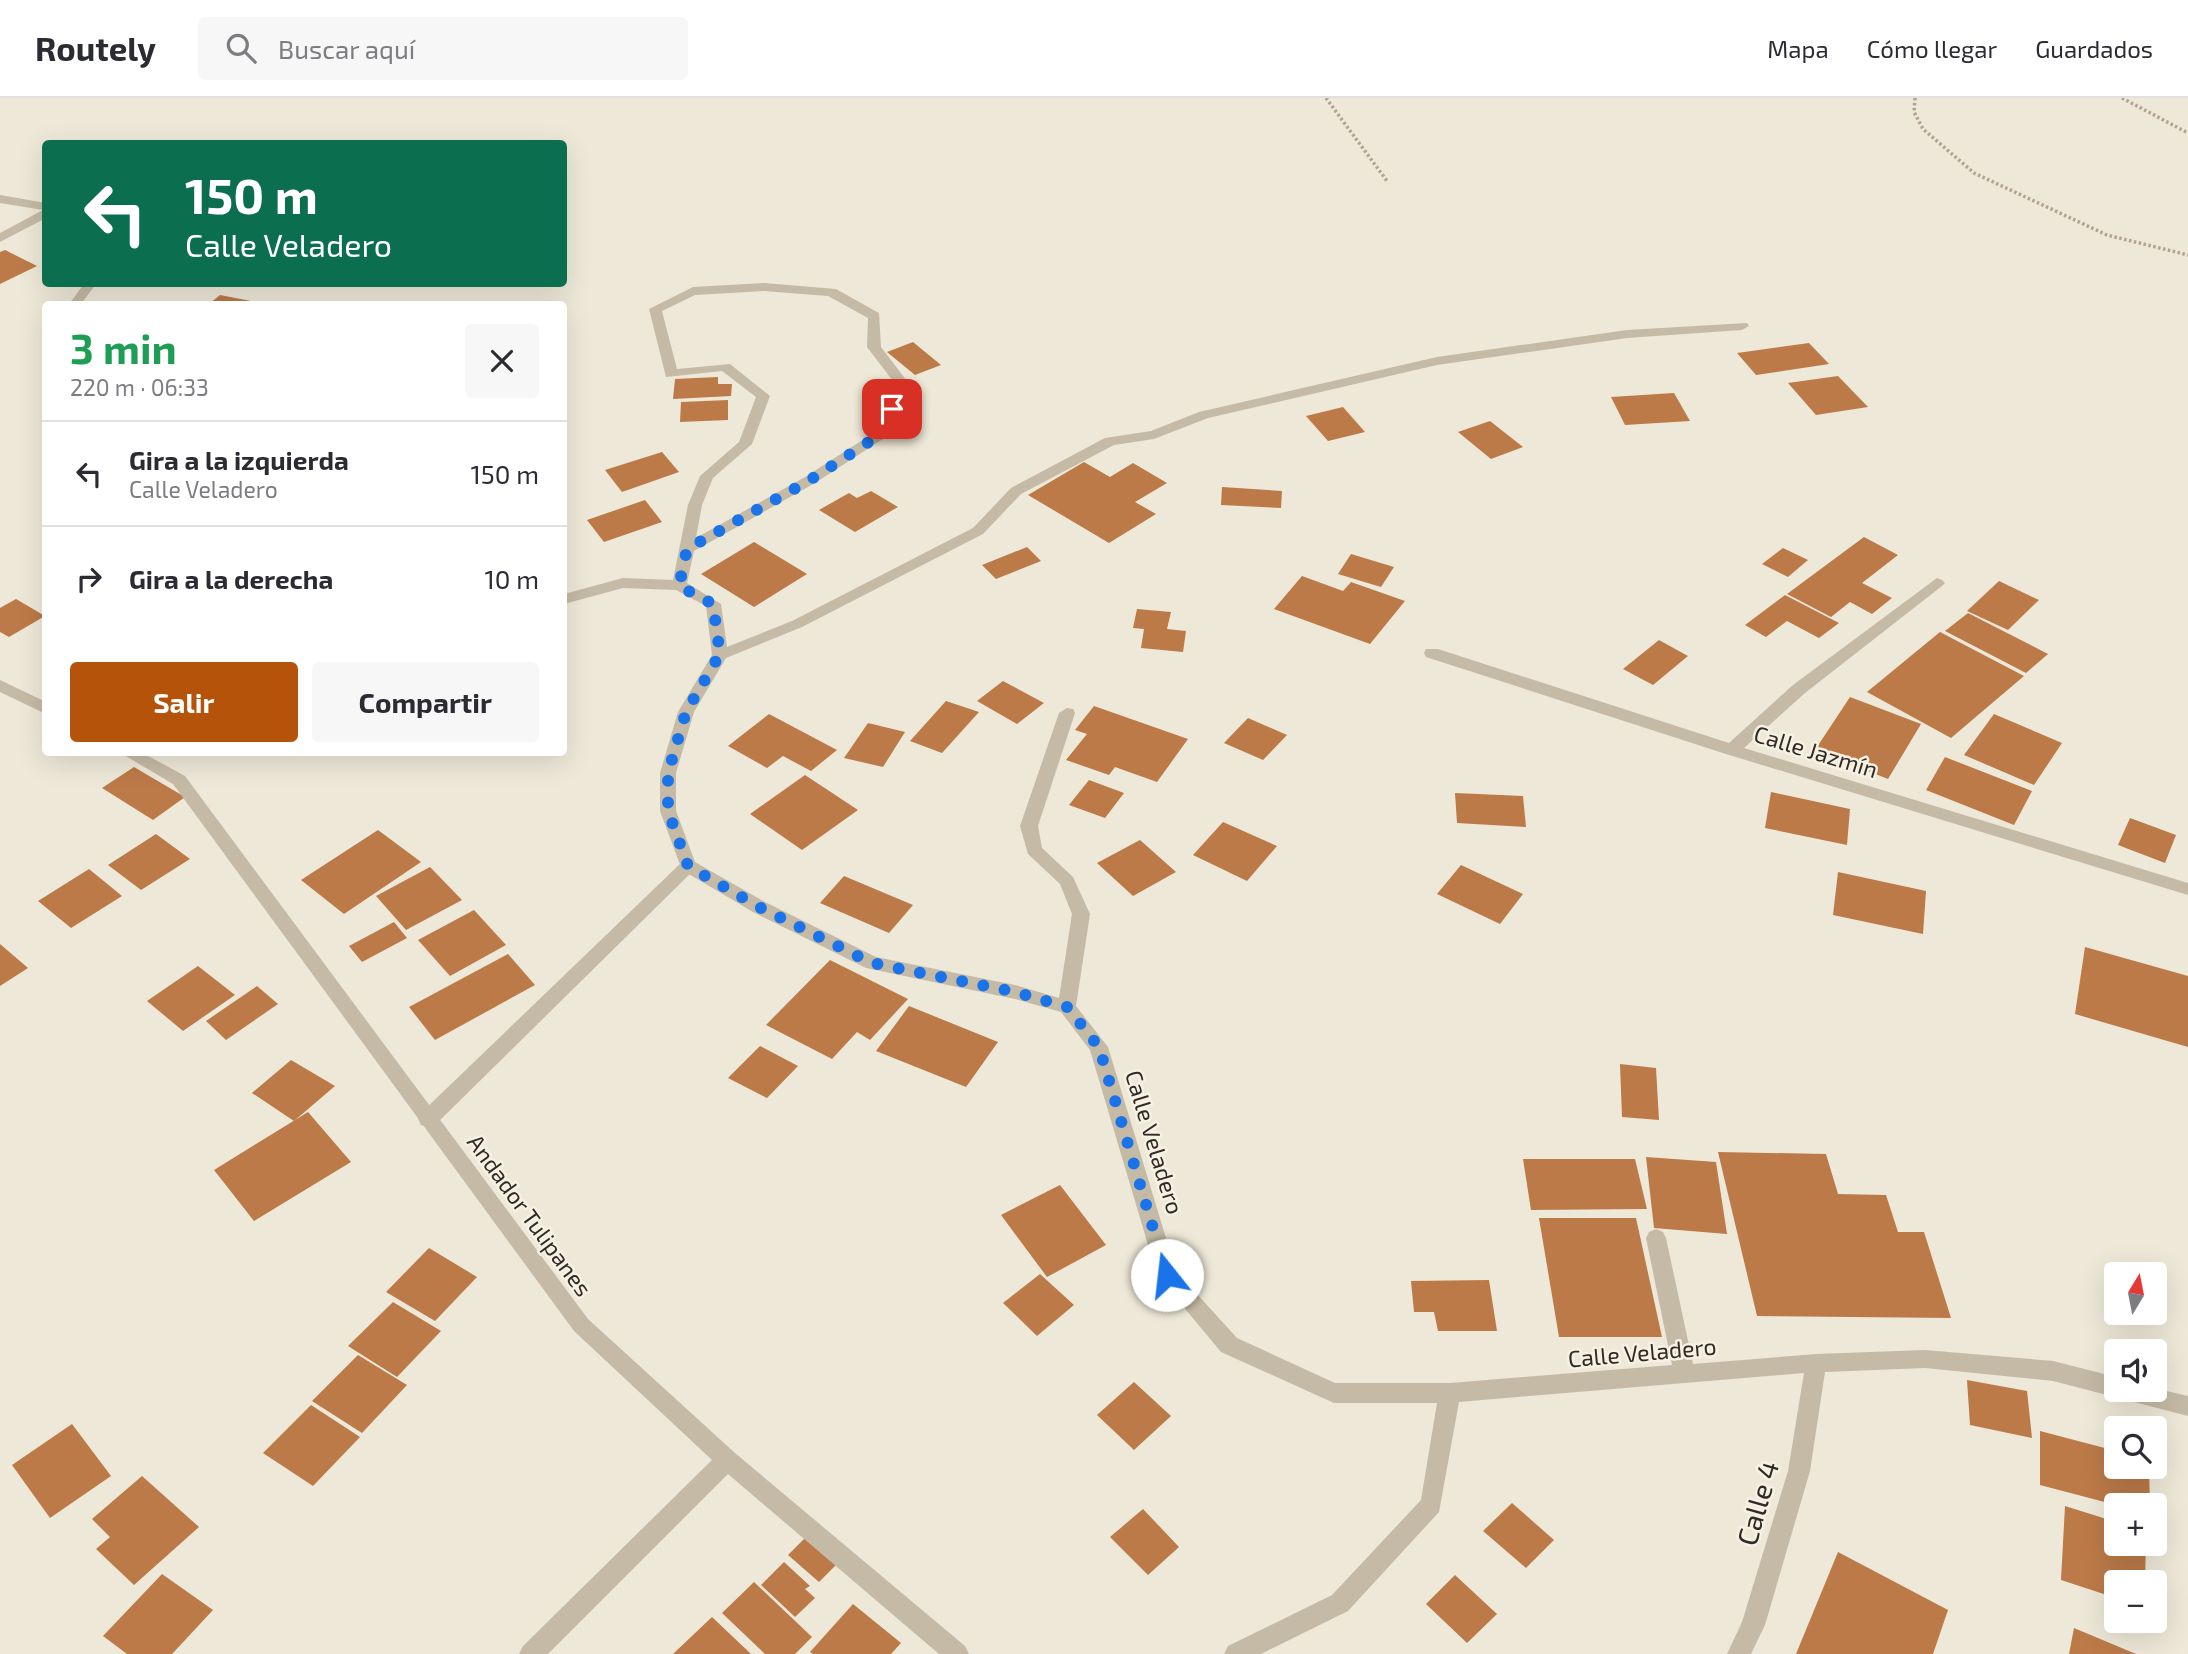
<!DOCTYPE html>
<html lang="es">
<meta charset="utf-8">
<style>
body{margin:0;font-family:"Exo 2",sans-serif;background:#f7f7f7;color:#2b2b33;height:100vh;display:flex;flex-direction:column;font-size:26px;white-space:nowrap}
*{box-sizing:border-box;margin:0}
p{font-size:23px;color:#7c7c81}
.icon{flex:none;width:38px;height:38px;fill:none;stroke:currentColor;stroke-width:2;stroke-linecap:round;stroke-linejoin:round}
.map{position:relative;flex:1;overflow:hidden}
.panel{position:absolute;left:42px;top:203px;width:525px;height:455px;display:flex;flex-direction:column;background:#fff;border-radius:7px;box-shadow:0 7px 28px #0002}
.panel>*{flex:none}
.banner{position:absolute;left:42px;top:42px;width:525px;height:147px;border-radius:7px;box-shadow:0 7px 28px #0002;background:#0b6e4f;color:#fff;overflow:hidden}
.needle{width:46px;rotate:10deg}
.tools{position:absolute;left:2104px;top:1164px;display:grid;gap:14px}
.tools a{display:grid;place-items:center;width:63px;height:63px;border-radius:7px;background:#fff;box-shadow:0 7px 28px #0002;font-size:35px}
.pin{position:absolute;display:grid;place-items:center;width:60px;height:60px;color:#fff;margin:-30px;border-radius:14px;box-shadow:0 4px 10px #0006}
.me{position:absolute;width:77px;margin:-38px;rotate:344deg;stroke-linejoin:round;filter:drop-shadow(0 0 5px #0008)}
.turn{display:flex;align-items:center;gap:24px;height:147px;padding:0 28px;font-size:32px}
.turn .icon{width:91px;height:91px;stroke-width:2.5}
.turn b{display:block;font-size:49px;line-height:60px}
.round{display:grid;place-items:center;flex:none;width:74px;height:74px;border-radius:7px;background:#f7f7f7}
.overview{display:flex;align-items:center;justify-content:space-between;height:119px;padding:0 28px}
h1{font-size:42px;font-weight:700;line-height:52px;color:#1e9e55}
.cta{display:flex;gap:14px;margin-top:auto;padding:14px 28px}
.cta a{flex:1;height:80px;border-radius:7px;background:#b45309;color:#fff;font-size:28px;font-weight:700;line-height:80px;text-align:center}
.cta a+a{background:#f7f7f7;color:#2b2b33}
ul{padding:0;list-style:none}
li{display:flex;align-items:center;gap:21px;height:105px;padding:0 28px;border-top:2px solid #e1e1e2}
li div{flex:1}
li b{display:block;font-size:26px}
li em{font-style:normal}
header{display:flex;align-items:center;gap:42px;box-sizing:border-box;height:98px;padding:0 35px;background:#fff;border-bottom:2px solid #e1e1e2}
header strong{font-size:33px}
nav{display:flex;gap:38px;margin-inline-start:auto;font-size:24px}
.search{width:490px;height:63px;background:#f7f7f7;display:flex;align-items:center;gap:18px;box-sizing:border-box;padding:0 24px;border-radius:7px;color:#7c7c81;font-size:26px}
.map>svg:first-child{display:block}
.building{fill:#bc7a48}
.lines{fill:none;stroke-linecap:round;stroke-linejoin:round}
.path{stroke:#b1a48f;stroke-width:3.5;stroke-dasharray:2.5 2.5;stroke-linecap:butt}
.pedestrian{fill:#c5baa5;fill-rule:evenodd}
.minor{fill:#c5baa5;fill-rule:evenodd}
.route{stroke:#1a73e8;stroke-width:12;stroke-dasharray:0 21.6}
.labels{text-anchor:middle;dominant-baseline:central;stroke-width:5;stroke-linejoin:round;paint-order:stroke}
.street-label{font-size:23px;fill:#312b26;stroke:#f7f1e3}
.near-street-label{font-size:28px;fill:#312b26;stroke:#f7f1e3}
</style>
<header>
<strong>Routely</strong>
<div class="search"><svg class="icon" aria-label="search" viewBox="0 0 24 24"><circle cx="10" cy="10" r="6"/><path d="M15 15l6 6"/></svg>Buscar aquí</div>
<nav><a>Mapa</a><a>Cómo llegar</a><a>Guardados</a></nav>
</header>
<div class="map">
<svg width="2188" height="1556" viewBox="0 0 2188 1556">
<rect width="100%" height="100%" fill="#eee8d8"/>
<g class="building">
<path d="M5 152 37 168 0 186V154Z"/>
<path d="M220 197 261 205V206H209Z"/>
<path d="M913 244 941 267 915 277 887 254Z"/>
<path d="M1809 245 1829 266 1756 277 1737 255Z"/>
<path d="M1838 278 1868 309 1816 317 1788 285Z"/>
<path d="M718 279V286H732L731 298 673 301 675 281Z"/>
<path d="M1674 295 1690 323 1625 327 1611 299Z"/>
<path d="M728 302V322L680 324 681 304Z"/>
<path d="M1343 309 1365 334 1328 343 1306 318Z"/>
<path d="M1490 323 1523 349 1491 361 1458 334Z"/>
<path d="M662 354 679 374 622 394 605 372Z"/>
<path d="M1084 364 1110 379 1133 365 1167 385 1135 404 1156 416 1109 445 1028 397Z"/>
<path d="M1222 389 1282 393 1281 410 1221 407Z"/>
<path d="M871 393 898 409 855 434 819 412 849 395 857 400Z"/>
<path d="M645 402 662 424 604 444 587 422Z"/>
<path d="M1864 439 1898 457 1862 485 1892 500 1872 516 1850 504 1831 519 1787 496Z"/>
<path d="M754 444 807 476 754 509 701 476Z"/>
<path d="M1027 449 1041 463 996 481 982 467Z"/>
<path d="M1783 450 1808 462 1788 479 1762 466Z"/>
<path d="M1351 456 1394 469 1381 489 1338 476Z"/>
<path d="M1302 478 1343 493 1351 484 1405 503 1370 546 1274 511Z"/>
<path d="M1999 483 2039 502 2008 532 1967 513Z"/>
<path d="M1785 497 1839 525 1819 540 1787 523 1766 539 1745 527Z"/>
<path d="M16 501 45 518 9 539 0 534V510Z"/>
<path d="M1137 511 1171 514 1167 531 1186 533 1183 554 1141 550 1144 531 1133 530Z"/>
<path d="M1968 515 2048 556 2026 575 1945 533Z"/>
<path d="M1940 534 2024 578 1951 640 1867 594Z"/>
<path d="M1659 542 1688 558 1653 587 1623 571Z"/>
<path d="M1003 583 1044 605 1017 626 977 603Z"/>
<path d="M1850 599 1921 626 1888 681 1815 652Z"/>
<path d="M946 603 979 614 942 655 910 643Z"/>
<path d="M1094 608 1188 641 1157 684 1115 669 1109 677 1066 662 1087 636 1075 632Z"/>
<path d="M769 616 837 652 811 673 783 658 767 670 728 648Z"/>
<path d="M1994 616 2062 645 2034 687 1964 657Z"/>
<path d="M1248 620 1287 637 1263 662 1224 645Z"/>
<path d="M868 625 905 634 883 669 844 660Z"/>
<path d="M1945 659 2032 693 2014 727 1926 692Z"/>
<path d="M134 669 185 699 153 722 102 690Z"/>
<path d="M805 677 858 712 802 752 750 716Z"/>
<path d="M1089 682 1124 695 1105 720 1069 707Z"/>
<path d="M1771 694 1850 711 1847 747 1765 730Z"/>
<path d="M1455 695 1523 698 1526 729 1457 725Z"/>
<path d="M2130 720 2176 737 2165 765 2118 747Z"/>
<path d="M1223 724 1277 748 1247 783 1193 757Z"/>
<path d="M378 732 421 764 344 816 301 782Z"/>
<path d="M156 736 190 761 141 792 108 767Z"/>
<path d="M1140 742 1176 774 1133 798 1097 765Z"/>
<path d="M1461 767 1523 796 1500 826 1437 796Z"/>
<path d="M430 769 462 802 406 832 376 798Z"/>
<path d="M89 771 122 798 71 830 38 803Z"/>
<path d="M1838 774 1926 793 1923 836 1833 817Z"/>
<path d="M844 778 913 807 889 835 820 805Z"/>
<path d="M474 812 506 847 450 878 418 842Z"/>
<path d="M394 824 407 840 362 864 349 848Z"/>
<path d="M0 846 28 870 0 888Z"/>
<path d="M2085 849 2188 878V949L2075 916Z"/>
<path d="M508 856 535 887 435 942 409 909Z"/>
<path d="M830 862 908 901 870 942 857 934 832 961 766 927Z"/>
<path d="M198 868 235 897 183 933 147 903Z"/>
<path d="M257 888 278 906 226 942 206 923Z"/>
<path d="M909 908 998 944 966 989 876 953Z"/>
<path d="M760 948 798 968 767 1000 728 980Z"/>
<path d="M291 962 335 988 294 1023 252 995Z"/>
<path d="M1620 966 1656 970 1659 1022 1622 1019Z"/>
<path d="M308 1014 351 1064 254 1123 214 1072Z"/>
<path d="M1718 1054 1826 1056 1838 1096 1886 1097 1898 1134H1924L1951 1220 1757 1218Z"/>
<path d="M1646 1059 1716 1064 1727 1136 1654 1130Z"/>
<path d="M1523 1061H1635L1647 1111 1531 1112Z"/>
<path d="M1060 1087 1106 1147 1047 1179 1001 1117Z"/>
<path d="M1539 1120H1636L1662 1239H1559Z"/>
<path d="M429 1150 477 1179 435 1223 386 1194Z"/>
<path d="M1040 1176 1074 1207 1037 1238 1003 1205Z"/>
<path d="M1489 1182 1497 1233H1438L1434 1214H1414L1411 1183Z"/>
<path d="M393 1204 441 1233 397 1279 348 1248Z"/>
<path d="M358 1257 407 1287 362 1335 312 1303Z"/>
<path d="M1967 1282 2027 1293 2032 1340 1970 1327Z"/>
<path d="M1134 1284 1171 1318 1134 1352 1097 1317Z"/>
<path d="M311 1307 360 1339 313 1388 263 1355Z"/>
<path d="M72 1326 111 1378 50 1420 12 1367Z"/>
<path d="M2040 1333 2116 1353V1368H2149L2150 1407H2116L2040 1387Z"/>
<path d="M142 1378 199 1429 134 1487 96 1451 110 1439 92 1421Z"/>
<path d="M1512 1405 1554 1442 1526 1470 1483 1433Z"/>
<path d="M2065 1408 2116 1424V1446H2146L2145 1484H2116V1500L2061 1482Z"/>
<path d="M1143 1411 1179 1449 1148 1477 1110 1439Z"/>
<path d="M807 1438 837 1466 819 1484 788 1457Z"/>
<path d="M1838 1454 1948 1512 1933 1556H1796Z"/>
<path d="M784 1464 810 1488 805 1491 815 1500 795 1519 761 1487Z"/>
<path d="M162 1476 213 1512 172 1556H127L103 1538Z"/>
<path d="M1455 1477 1497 1516 1467 1545 1426 1506Z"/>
<path d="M754 1484 812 1539 795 1556H765L722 1515Z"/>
<path d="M853 1506 901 1545 891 1556H813L810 1554Z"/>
<path d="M712 1519 751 1556H673Z"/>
<path d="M2074 1530 2136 1556H2069Z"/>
</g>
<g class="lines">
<g class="path">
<path d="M1326 0 1387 83"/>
<path d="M1915 0 1914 14 1923 31 1974 75 2107 137 2188 157"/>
<path d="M2122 0 2188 35"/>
</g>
<path class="pedestrian" d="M688 762 694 764 697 768 694 772 435 1027 428 1029 421 1027 418 1021 421 1015 682 764Z"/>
<g class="minor">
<path d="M0 97 46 105V120L0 144V135L43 112 0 105Z"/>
<path d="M764 185 836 191 879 215 881 249 910 287 886 339 815 385 694 453 687 485 721 506 727 549 792 523 973 430 1011 390 1105 340 1151 333 1199 314 1437 259 1627 232 1747 225 1749 228 1742 232 1627 240 1437 267 1208 320 1154 341 1114 347 1021 396 983 436 802 529 726 560 694 614 676 675V713L695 764 765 804 876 859 1015 887 1059 900 1072 816 1060 786 1028 756 1020 728 1059 615 1067 610 1073 611 1075 615 1038 728 1042 750 1073 779 1090 816 1076 908 1108 949 1176 1173 1237 1240 1335 1285H1450L1672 1267 1646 1140 1649 1134 1656 1131 1663 1134 1666 1140 1693 1266 1816 1256 1925 1252 2053 1263 2116 1279V1292L2154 1290 2188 1298V1318L2053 1283 1925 1270 1825 1274 1810 1373 1765 1527 1751 1556H1727L1742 1524 1788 1373 1804 1275 1459 1304 1439 1414 1348 1513 1261 1556H1224L1228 1548 1332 1497 1421 1402 1437 1305H1334L1221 1254 1157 1177 1090 952 1061 914 1015 901 866 870 753 814 682 772 660 713V675L678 614 712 557 706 508 676 492 623 490 564 506V496L623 480 673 482 688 407 700 378 739 344 756 299 722 273 666 279 649 211 693 189ZM764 193 828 198 868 220 867 249 896 287 875 334 805 379 696 440 702 407 713 380 752 346 770 298 730 266 677 271 662 213 695 197Z"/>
<path d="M84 186H96L81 206H69Z"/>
<path d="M1937 480 1942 482 1945 485 1942 488 1805 595 1744 650 2188 785V797L1726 656 1426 559 1424 555 1426 551H1438L1729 645 1793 587Z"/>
<path d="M0 582 46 604V616L0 594Z"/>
<path d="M119 654H141L185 678 588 1221 735 1355 965 1548 969 1556H939L728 1376 548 1556H519L523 1548 712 1362 574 1233 173 686Z"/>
</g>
</g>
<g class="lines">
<path class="route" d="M892 311 881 336 810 382 687 451 679 488 713 506 720 556 686 614 668 675V713L688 768 759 809 872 865 1015 894 1067 909 1099 949 1167 1177"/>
</g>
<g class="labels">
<g class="street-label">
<text transform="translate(1816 653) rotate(17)">Calle Jazmín</text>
<text transform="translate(1155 1044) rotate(73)">Calle Veladero</text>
<text transform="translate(530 1117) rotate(54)">Andador Tulipanes</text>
<text transform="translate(1642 1254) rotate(-5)">Calle Veladero</text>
</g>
<g class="near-street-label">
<text transform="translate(1757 1405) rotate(-74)">Calle 4</text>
</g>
</g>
</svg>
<div class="tools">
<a><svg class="needle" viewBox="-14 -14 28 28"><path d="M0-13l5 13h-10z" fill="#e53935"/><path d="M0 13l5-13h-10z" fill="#7c7c81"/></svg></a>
<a><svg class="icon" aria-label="sound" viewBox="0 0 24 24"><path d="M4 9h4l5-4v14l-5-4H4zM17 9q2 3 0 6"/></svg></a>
<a><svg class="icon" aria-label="search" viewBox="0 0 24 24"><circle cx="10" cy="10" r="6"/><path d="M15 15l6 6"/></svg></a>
<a>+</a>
<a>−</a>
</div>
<div class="pin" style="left:892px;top:311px;background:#d93025"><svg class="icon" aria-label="arrive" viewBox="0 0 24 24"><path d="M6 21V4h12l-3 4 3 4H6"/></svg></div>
<svg class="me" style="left:1167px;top:1177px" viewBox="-20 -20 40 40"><circle r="19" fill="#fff"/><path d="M0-13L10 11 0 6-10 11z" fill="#1a73e8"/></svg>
<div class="banner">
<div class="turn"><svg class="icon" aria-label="left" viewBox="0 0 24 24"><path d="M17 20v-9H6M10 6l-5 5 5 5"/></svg><div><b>150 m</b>Calle Veladero</div></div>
</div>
<section class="panel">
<div class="overview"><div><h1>3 min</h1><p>220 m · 06:33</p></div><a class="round"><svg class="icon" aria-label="close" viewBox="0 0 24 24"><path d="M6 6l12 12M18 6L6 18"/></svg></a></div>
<ul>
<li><svg class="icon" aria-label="left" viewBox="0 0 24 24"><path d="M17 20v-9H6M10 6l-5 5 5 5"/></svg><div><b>Gira a la izquierda</b><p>Calle Veladero</p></div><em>150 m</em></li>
<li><svg class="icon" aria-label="right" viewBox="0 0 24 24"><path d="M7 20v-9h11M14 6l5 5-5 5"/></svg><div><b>Gira a la derecha</b></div><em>10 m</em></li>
</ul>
<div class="cta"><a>Salir</a><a>Compartir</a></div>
</section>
</div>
